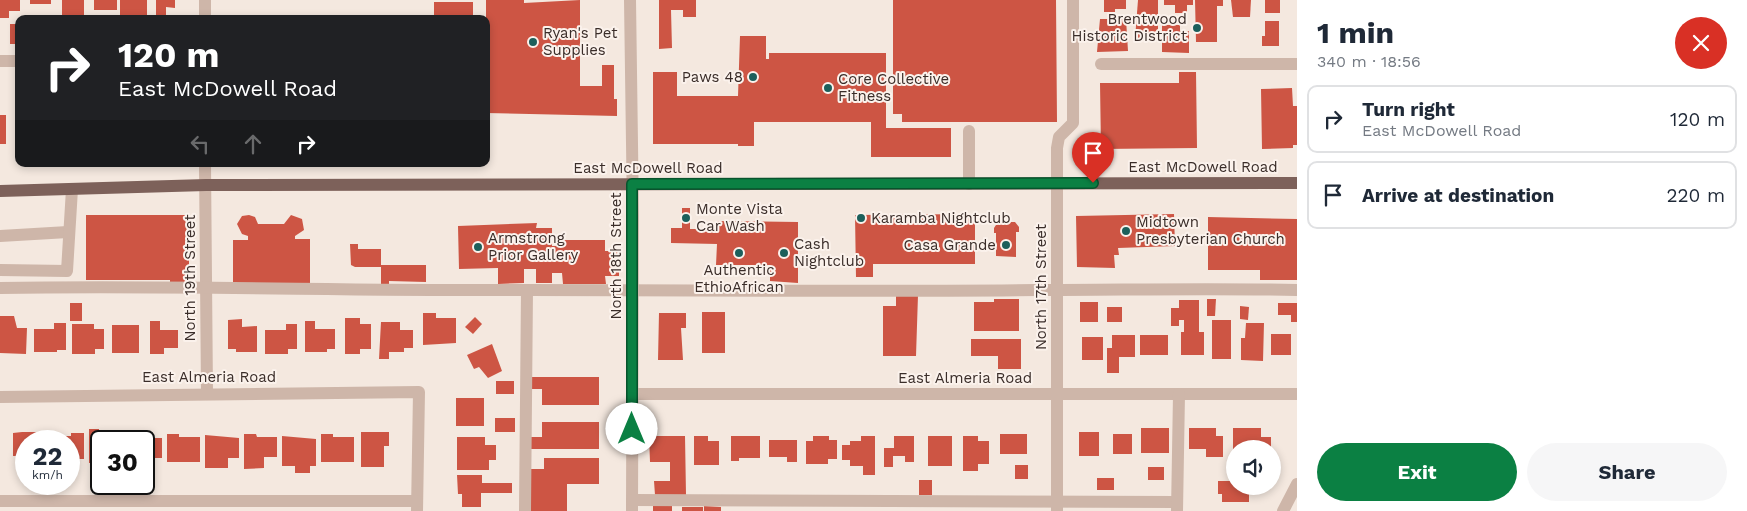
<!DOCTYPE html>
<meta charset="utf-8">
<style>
body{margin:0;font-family:"Work Sans",sans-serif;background:#f6f6f7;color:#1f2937;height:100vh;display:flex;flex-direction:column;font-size:19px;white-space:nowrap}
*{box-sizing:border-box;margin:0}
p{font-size:16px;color:#747a83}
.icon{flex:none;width:28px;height:28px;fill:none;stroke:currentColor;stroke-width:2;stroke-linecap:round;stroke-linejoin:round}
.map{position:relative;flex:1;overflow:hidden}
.drawer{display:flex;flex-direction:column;background:#fff;width:450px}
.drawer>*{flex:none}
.guide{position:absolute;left:15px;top:15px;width:475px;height:152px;border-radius:10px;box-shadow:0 2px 8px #0003;background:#202124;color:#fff;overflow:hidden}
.controls{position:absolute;left:1226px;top:440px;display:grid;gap:10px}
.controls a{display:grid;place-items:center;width:55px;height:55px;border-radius:50%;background:#fff;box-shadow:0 2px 8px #0003;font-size:25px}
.speed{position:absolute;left:15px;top:430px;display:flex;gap:10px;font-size:25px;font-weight:700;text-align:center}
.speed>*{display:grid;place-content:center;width:65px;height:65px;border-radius:50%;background:#fff;box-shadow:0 2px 8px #0003;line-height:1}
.speed small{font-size:12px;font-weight:400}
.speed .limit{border:2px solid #111;border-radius:8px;background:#fff;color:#111}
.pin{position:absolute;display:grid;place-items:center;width:42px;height:42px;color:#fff;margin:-51px -21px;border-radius:50% 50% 50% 0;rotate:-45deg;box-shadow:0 0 5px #0007}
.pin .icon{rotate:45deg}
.me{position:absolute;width:55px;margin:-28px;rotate:0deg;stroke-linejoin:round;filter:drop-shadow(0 0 4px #0008)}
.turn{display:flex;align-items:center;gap:18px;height:105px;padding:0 20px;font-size:22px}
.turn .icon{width:65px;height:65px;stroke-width:2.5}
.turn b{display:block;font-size:35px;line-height:42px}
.lanes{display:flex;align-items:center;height:48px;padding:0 20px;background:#0003;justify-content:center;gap:25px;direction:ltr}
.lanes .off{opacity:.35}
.round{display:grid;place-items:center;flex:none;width:52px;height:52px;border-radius:26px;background:#f6f6f7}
.summary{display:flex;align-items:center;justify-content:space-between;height:85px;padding:0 20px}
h1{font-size:30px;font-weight:700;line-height:38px}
.action{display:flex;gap:10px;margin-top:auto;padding:10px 20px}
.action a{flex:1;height:58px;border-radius:30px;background:#0b8043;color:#fff;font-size:20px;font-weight:700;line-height:58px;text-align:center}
.action a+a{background:#f6f6f7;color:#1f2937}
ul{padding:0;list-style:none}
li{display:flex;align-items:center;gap:15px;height:68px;margin:0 10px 8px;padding:0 10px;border:2px solid #e0e1e3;border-radius:10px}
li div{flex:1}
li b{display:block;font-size:19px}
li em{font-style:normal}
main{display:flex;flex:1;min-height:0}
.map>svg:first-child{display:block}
.building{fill:#cd5544}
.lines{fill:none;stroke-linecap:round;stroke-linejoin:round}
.minor{stroke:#ceb6a9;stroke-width:12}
.major{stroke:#7d615a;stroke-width:12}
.route-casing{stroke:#07532c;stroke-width:12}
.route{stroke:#0b8043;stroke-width:9}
.poi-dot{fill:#1c5f5b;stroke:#fbf2ec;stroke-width:2}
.labels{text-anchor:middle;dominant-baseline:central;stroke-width:4;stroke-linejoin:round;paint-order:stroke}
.poi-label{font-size:15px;fill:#3a2d29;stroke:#fbf2ec;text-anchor:start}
.street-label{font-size:15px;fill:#3a2d29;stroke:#fbf2ec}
</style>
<main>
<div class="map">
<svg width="1297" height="511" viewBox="0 0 1297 511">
<rect width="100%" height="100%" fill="#f4e8df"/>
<g class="building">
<path d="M0 0H20V11H9V18H0Z"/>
<rect x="30" y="0" width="21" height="4"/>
<rect x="62" y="0" width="22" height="17"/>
<rect x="94" y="0" width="23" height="10"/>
<rect x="120" y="0" width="27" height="18"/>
<path d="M156 0H175V8L166 7V17H172V19H156Z"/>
<path d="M486 0H524V3L580 0V86H602V65H614V99H617V116L486 113Z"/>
<path d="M659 0H696V17H683V10H671L672 48 659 49Z"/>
<path d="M893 0H1056L1057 122H902V114H893Z"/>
<path d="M1104 0H1126V9H1115V12H1104Z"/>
<path d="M1138 0H1158V39H1135Z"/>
<path d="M1164 0H1193V5H1187V13H1175V5H1164Z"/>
<path d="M1195 0H1223V6H1217V42H1196Z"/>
<path d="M1231 0H1251L1250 17H1233Z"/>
<rect x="1265" y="0" width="15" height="13"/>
<rect x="434" y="2" width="39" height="17"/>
<path d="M1100 19H1126L1128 51 1097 52Z"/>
<path d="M1265 21H1279V46H1262V36H1265Z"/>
<rect x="10" y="24" width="9" height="20"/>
<path d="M1162 25H1180V31H1189V53L1162 52Z"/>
<path d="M740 36H766V59H769V53H886V128H951V157H871V122H754V146H738V144H653V72H677V96H738Z"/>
<path d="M1179 72H1196L1197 148 1101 149 1100 83H1179Z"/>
<path d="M1292 88 1293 106H1297V145H1293V148L1262 149 1261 89Z"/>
<rect x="0" y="115" width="6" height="29"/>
<path d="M682 208H690V229H717V221L798 222V283L770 281V265H716L717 244 671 243V228H682Z"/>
<path d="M975 214V264H873V277H856L855 215Z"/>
<path d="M1174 214 1175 246 1118 248 1119 255H1114L1115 268 1077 267 1076 216Z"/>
<path d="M86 215H189V283H170V280H86Z"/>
<path d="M249 215 255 217 258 224H284L291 215 302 219 304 230 295 236V239H310V284H233V240H248V236L242 234 237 224 242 216Z"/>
<path d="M1208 217 1297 219V280H1260V270H1208Z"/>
<path d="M998 222H1015L1019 227V232H1016V257L996 256V233H994V228Z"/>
<path d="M537 223 536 228H552V246H562V240H605V251H619V276H605L606 284H563L562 273H552V283H536V269H524V283L498 284V268L459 269 458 226Z"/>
<path d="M350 244H358V249H381V265H426V282L389 281V285H381V267H355L351 265Z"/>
<path d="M896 295H918L916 356H883V306H896Z"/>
<path d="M994 299H1019V331H974V302H994Z"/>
<path d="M1207 299H1216L1215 316H1207Z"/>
<path d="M1179 300H1199V332H1204V355H1181V332H1184V320H1179V326H1171V308H1179Z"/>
<rect x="1080" y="302" width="18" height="20"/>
<rect x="70" y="303" width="12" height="18"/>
<path d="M1278 303H1297V322H1291V315H1278Z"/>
<path d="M1240 306 1249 307 1248 320 1240 319Z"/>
<rect x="1107" y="307" width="15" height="15"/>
<rect x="702" y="312" width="23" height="41"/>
<path d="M423 313H436V318H456V343L423 345Z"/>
<path d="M659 313H686V328H681L683 360H658Z"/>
<path d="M0 316H14L17 328H27L26 354 0 353Z"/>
<path d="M475 317 482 324 473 334 465 327Z"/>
<path d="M345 318H360V324H371V349H360V354H345Z"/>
<path d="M242 319V327L257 326V352H236V349H228V320Z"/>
<rect x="1212" y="320" width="19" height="39"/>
<path d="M150 321H160V330H178V348H164V354H150Z"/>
<path d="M305 321H315V329H335V349H327V352H305Z"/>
<path d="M381 322H400V330H413V348H404V352H389V359H379Z"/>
<path d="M54 323H66V350H57V352H34V329H54Z"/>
<path d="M1246 323H1264L1263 361 1241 360V338H1245Z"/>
<path d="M72 324H94V329H104V349H95V354H72Z"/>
<path d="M286 324H297V349H288V354H265V330H286Z"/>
<rect x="112" y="325" width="27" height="28"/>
<rect x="1271" y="334" width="20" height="21"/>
<path d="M1112 335H1135V357H1119V373H1107V348H1112Z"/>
<rect x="1140" y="335" width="28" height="20"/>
<rect x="1082" y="337" width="21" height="23"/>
<path d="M971 339H1021V369H998V356H971Z"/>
<path d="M492 344 502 371 488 378 479 367 474 369 467 355Z"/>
<path d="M530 377H599V405H542V389H530Z"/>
<rect x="496" y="381" width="18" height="13"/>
<rect x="456" y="398" width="28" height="28"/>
<rect x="495" y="418" width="20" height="14"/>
<path d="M542 422H599V449H531V437H542Z"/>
<rect x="1141" y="428" width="28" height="25"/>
<path d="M1189 428H1216V436H1223V457H1206V449H1189Z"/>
<path d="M1233 428H1261V437H1271V449H1235V463H1233Z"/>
<path d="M89 429H99V433H124V441H101V463H89Z"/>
<path d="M22 432H47V441H26V477H22V456H13V433Z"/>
<path d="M361 432H389V446H384V467H361Z"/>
<rect x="1079" y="432" width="20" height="24"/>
<path d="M71 433H84V459H69V441H50V436H71Z"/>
<path d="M167 434H179V437H200V462H167Z"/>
<path d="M244 434H256L257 437H277V457H264V468L244 469Z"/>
<path d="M321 434H333V437H354V462H321Z"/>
<rect x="1000" y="434" width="27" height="20"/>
<rect x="1113" y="434" width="19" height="20"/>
<path d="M128 435H140V438H162V458H149V464H144V441H128Z"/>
<path d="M205 435 239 438V458H228V468H205Z"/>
<path d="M282 436 316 439V466H310V473H295V466H282Z"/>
<path d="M649 436H685L686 495H655L654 481H670V462H650Z"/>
<path d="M694 436H708V441H719V465H694Z"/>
<path d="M731 436H760V458H739V461H731Z"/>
<path d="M813 436H829V440H837V459H828V464H806V441H813Z"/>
<path d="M861 436H875V475H863V466H850V460H842V445H850V441H861Z"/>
<path d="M894 436H914V462H905V456H893V467H884V448H894Z"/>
<rect x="928" y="436" width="24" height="30"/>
<path d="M963 436H978V441H989V464H978V471H963Z"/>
<path d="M457 437H485V445H496V460H489V470H457Z"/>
<path d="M769 440H797V462H787V457H769Z"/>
<path d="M544 458H599V484H567V511H530V469H544Z"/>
<rect x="1015" y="465" width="13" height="14"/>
<rect x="1148" y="467" width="16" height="13"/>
<path d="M457 475H482V483H512V493H481V507H462V494H458Z"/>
<rect x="1097" y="478" width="17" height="12"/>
<rect x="919" y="480" width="13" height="15"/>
<path d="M1218 481H1235V486H1258V491H1249V502H1222V494H1218Z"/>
<rect x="653" y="506" width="19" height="5"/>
<path d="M704 506 721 507V511H704Z"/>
<rect x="682" y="507" width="21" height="4"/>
</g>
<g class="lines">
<g class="minor">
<path d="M630 0 633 215 632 511"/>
<path d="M205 19V0"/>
<path d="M0 61H19"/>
<path d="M1101 64H1297"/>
<path d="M969 131V184"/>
<path d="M205 164 207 393"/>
<path d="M0 236 68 232"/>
<path d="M0 270 67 271 72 189"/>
<path d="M0 288C176 285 352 291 528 290 697 290 867 292 1036 290 1123 290 1210 288 1297 290"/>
<path d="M632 394H1297"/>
<path d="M0 397 419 392 417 511"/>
<path d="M632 500 1176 502"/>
<path d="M0 501H417"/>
<path d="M525 511 527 290"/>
<path d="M1057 511V148L1059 137 1073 123V0"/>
<path d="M1177 511 1179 394"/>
<path d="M1283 511 1297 484"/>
</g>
<path class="major" d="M0 191 206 185 1297 183"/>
</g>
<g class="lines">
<defs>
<path id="route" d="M632 429V184L1093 183"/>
</defs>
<use href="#route" class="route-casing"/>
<use href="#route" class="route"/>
</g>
<g class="poi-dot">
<circle cx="1197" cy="28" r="5"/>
<circle cx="533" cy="42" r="5"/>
<circle cx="753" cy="77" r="5"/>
<circle cx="828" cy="88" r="5"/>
<circle cx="686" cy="218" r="5"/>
<circle cx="861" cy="218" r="5"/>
<circle cx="1126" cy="231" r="5"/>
<circle cx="1006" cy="245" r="5"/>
<circle cx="478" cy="247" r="5"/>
<circle cx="739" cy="253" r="5"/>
<circle cx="784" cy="253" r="5"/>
</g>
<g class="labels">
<g class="poi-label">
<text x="1187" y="19" text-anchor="end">Brentwood<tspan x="1187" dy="17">Historic District</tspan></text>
<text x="543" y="33">Ryan's Pet<tspan x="543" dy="17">Supplies</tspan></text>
<text x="743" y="77" text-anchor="end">Paws 48</text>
<text x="838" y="79">Core Collective<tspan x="838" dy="17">Fitness</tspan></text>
<text x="696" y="209">Monte Vista<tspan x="696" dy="17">Car Wash</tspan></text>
<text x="871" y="218">Karamba Nightclub</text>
<text x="1136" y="222">Midtown<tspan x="1136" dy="17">Presbyterian Church</tspan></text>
<text x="488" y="238">Armstrong<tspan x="488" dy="17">Prior Gallery</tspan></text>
<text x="794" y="244">Cash<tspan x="794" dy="17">Nightclub</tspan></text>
<text x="996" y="245" text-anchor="end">Casa Grande</text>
<text x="739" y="270" text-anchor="middle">Authentic<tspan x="739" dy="17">EthioAfrican</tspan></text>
</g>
<g class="street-label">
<text x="1203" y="167">East McDowell Road</text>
<text x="648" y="168">East McDowell Road</text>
<text transform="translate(616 256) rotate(-90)">North 18th Street</text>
<text transform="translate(190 278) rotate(-90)">North 19th Street</text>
<text transform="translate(1041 287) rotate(-90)">North 17th Street</text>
<text x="209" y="377">East Almeria Road</text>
<text x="965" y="378">East Almeria Road</text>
</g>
</g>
</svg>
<div class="controls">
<a><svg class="icon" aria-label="sound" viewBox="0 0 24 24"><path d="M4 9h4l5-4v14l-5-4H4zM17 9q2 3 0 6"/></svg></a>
</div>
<div class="speed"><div>22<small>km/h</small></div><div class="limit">30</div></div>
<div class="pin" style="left:1093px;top:183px;background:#d93025"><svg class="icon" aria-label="arrive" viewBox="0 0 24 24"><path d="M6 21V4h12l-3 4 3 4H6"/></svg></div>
<svg class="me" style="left:632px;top:429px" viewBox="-20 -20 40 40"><circle r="19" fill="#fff"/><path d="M0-13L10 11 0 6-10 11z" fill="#0b8043"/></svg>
<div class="guide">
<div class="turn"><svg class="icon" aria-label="right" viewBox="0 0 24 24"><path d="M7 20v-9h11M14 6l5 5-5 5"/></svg><div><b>120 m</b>East McDowell Road</div></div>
<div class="lanes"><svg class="icon off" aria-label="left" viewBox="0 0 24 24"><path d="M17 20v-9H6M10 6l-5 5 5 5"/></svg><svg class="icon off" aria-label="ahead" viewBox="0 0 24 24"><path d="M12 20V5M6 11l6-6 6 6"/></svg><svg class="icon" aria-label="right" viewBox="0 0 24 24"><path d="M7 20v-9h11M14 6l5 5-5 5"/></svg></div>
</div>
</div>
<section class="drawer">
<div class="summary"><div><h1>1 min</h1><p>340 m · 18:56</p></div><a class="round" style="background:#d93025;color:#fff"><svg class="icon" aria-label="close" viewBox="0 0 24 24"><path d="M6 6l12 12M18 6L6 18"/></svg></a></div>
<ul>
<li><svg class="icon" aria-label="right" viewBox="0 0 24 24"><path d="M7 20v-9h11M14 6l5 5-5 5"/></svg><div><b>Turn right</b><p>East McDowell Road</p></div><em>120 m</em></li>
<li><svg class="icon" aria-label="arrive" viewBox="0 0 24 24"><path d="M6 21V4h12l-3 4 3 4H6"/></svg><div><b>Arrive at destination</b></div><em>220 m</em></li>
</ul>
<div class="action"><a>Exit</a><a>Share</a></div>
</section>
</main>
